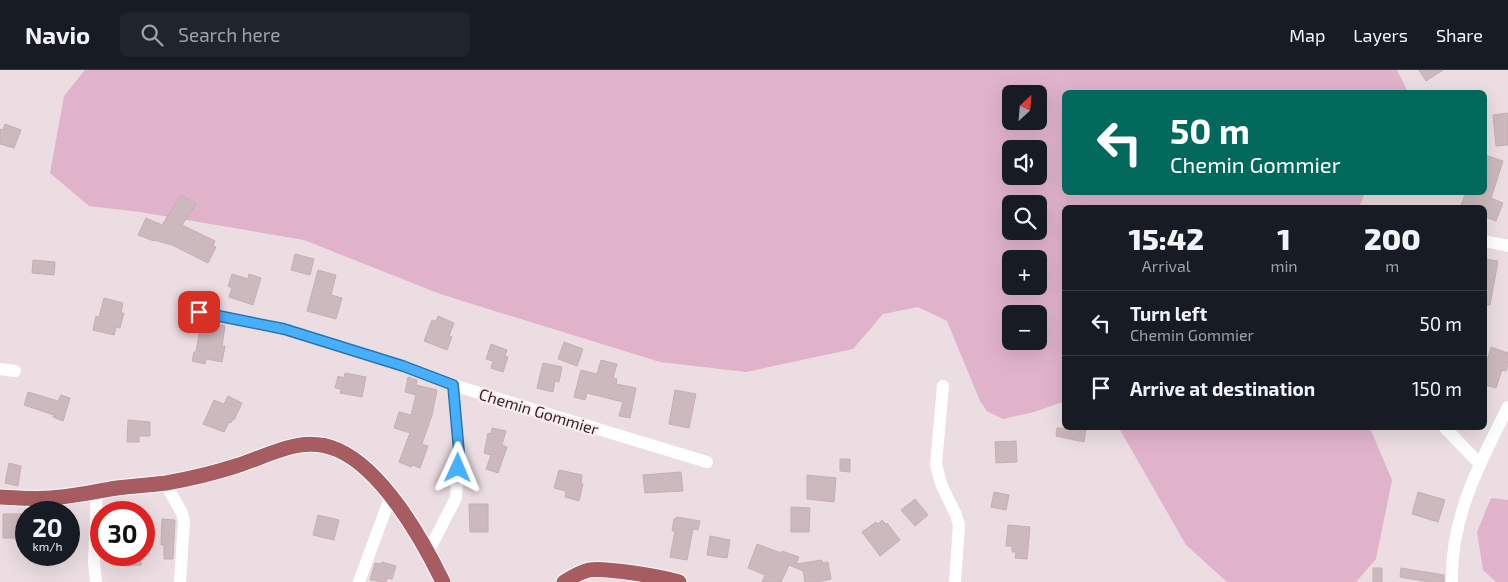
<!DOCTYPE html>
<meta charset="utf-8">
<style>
body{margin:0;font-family:"Exo 2",sans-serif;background:#20242c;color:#f1f3f6;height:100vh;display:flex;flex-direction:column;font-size:19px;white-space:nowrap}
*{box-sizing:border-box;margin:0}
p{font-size:16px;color:#9ea1a6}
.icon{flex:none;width:28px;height:28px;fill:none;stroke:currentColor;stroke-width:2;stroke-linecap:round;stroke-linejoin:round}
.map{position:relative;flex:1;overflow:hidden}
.sheet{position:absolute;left:1062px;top:135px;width:425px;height:225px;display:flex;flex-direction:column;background:#171b24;border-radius:8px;box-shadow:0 5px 20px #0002}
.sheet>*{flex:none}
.banner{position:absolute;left:1062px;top:20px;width:425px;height:105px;border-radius:8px;box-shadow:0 5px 20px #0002;background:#00695c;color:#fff;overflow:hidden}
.needle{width:32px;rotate:26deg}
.controls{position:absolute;left:1002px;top:15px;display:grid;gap:10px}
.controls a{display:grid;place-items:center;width:45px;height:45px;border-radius:8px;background:#171b24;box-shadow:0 5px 20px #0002;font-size:25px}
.speed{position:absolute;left:15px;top:431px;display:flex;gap:10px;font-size:25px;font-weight:700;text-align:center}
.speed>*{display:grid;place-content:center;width:65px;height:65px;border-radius:50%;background:#171b24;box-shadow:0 5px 20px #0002;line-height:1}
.speed small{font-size:12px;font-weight:400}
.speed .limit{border:8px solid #d22;background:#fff;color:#111}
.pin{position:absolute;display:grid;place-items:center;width:42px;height:42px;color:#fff;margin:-21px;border-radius:10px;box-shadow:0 2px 8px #0006}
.me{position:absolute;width:55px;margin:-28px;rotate:1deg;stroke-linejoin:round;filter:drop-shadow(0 0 4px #0008)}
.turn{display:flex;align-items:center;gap:18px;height:105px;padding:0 25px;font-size:22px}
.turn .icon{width:65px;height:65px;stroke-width:2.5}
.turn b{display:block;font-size:35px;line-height:42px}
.eta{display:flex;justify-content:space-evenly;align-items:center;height:85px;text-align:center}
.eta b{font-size:30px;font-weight:800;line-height:35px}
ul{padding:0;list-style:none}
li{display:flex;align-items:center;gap:15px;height:65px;padding:0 25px;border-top:1px solid #363941}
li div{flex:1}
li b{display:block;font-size:19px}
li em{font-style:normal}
header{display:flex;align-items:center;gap:30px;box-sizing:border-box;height:70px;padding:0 25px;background:#171b24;border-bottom:1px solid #363941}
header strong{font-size:24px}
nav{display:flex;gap:28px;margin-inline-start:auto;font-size:18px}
.search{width:350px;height:45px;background:#20242c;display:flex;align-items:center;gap:12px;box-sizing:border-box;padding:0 18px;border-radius:8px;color:#9ea1a6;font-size:19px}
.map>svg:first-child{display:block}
.green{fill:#e0b3cb;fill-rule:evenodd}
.building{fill:#ccb9be;stroke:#c5afb4}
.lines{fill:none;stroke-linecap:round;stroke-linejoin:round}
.major-casing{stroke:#fff;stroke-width:17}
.minor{stroke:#fff;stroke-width:12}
.major{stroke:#a65c61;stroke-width:15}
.route-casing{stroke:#2e72a6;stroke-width:12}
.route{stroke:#47afff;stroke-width:9}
.labels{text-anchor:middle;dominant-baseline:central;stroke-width:4.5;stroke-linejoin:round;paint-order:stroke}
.street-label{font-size:16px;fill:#3c1d1f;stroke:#f8eef1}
</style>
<header>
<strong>Navio</strong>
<div class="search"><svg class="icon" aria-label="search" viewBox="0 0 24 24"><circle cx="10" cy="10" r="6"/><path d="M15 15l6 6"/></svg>Search here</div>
<nav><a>Map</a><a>Layers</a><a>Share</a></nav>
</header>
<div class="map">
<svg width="1508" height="512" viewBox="0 0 1508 512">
<rect width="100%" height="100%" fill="#ebdde1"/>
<g class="green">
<path d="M85 0H1397L1408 22H1065V122L1365 123 1359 137 1065 138V331L1034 342 1003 349 987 341 980 331 947 251 918 237 883 244 853 279 746 302 660 292 440 224 304 170 140 142 89 136 50 103 64 26ZM1011 24H1039V51H1011ZM1011 79H1039V106H1011ZM1011 134H1039V161H1011ZM1011 189H1039V216H1011ZM1011 244H1039V271H1011Z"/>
<path d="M1119 358H1370L1392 410 1376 489 1356 512H1227L1186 475Z"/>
<path d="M1491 428 1508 430V512H1496L1483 500 1477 462Z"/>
</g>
<g class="building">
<path d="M1419 0H1443L1426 11Z"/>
<path d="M1508 43V75L1496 76 1493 45Z"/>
<path d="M5 54 21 60 14 78 0 74V59L3 60Z"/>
<path d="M1485 85 1503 91 1491 128 1503 133 1496 151 1485 147V138H1460L1466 122H1485Z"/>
<path d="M181 125 196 134 182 155 215 171 213 176 216 177 208 193 172 175 154 170V171L138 165 146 148 162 155Z"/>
<path d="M295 184 314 189 310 205 291 200Z"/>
<path d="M1485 189 1498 191 1490 235H1485Z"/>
<path d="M33 190 55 192 54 205 32 203Z"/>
<path d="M318 200 336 205 331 225 342 228 336 249 307 241Z"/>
<path d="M232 204 248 209 249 204 261 208 253 235 229 227 232 218 228 216Z"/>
<path d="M104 228 123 233 121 243H124L120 258 116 257 114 265 93 260 96 246 99 247Z"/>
<path d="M438 246 454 253 449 266 452 267 447 280 424 271 432 250 436 251Z"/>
<path d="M201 251 225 256 222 276H225L222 292 206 289 205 294 192 291 194 282H196Z"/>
<path d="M564 272 583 279 577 296 558 289Z"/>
<path d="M491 274 507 280 505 286 508 287 503 302 491 298 493 291 486 289Z"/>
<path d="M1491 277 1508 283V294L1506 301 1502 300 1496 318 1485 315V297Z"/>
<path d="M601 290 617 294 613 308 617 309 616 314 636 318 630 348 619 346 623 332 587 323 585 330 574 327 581 300 597 304Z"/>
<path d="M543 293 562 297 559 312 555 311 553 322 537 318Z"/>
<path d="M345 303 366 307 362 327 340 323 341 319 335 318 338 306 344 308Z"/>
<path d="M408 307 417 310 416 315 437 320 432 345 422 374 428 376 420 398 412 395 411 397 399 392 410 363 394 358 399 342 411 345 416 325 405 322Z"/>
<path d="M675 320 696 324 689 358 669 354Z"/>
<path d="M28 322 58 331 61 325 70 328 63 351 53 347 54 345 24 335Z"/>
<path d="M228 326 242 333 234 350 233 349 231 353 229 352 224 362 203 354 214 330 224 334Z"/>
<path d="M128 350 150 352V366H139V372H127Z"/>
<path d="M492 358 506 361 502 375 507 377 498 403 486 399 491 385 484 383 488 363 491 364Z"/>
<path d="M1057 358H1086L1084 372 1056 366Z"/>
<path d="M1016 371 1017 392 996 393 995 372Z"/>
<path d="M840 389H850V402L840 401Z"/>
<path d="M9 393 21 396 18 416 5 413Z"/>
<path d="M559 400 582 405 581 413 583 414 579 431 565 427 566 421 554 418Z"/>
<path d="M681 402 683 421 645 423 643 405Z"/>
<path d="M807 405 836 408 834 432 807 429Z"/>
<path d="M994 422 1009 425 1006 440 991 437Z"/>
<path d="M1418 422 1445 430 1438 452 1412 444Z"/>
<path d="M915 429 928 445 915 456 901 440Z"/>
<path d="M469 434H488V462H470Z"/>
<path d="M791 437 810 438 809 462H791Z"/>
<path d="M3 444H25L26 465H18V468H3Z"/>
<path d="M318 445 339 450 334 470 313 465Z"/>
<path d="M676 447 700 451 698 460 693 459 687 490 670 487 675 461H672L674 449 676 450Z"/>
<path d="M162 449 175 450 173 489H164V475H161Z"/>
<path d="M882 450 886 454 887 453 900 470 880 486 862 462 876 452 878 454Z"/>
<path d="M1008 455 1030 457 1027 489 1015 488 1016 482H1012V476H1006Z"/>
<path d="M710 466 730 470 727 488 707 485Z"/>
<path d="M757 474 781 483 782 481 799 487 796 494 822 490V493L828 492 831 509 817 512H805L803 501 789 495 781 512H762L765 505 748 498Z"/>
<path d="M122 485H141V495L123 496Z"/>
<path d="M382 492 396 496 392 509 387 508 386 512 370 510 375 493 381 494Z"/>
<rect x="1373" y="498" width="9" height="14"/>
<path d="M1401 498 1444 505V512H1429L1400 507Z"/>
</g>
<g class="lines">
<defs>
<g id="major">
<path d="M0 427C20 428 40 430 61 427 80 425 98 421 117 418 133 416 150 415 166 413 189 409 214 403 236 396 271 385 302 364 338 380 383 400 422 469 443 512"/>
<path d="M564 512C572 507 580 502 589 500 605 497 662 507 679 512"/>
</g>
</defs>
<use href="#major" class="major-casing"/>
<g class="minor">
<path d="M1485 171 1508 176"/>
<path d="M199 242 284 259 403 296 453 315 707 392"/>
<path d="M0 299 15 301"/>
<path d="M943 316 936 394 941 414 956 445 959 455 955 512"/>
<path d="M1445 358 1480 394"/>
<path d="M165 413 182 443 184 451 180 512"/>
<path d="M428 482 456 428 459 382 453 315"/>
<path d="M96 512 94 492 97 421"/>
<path d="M359 512 391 425"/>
<path d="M1452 512C1450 449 1480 392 1508 337"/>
</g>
<use href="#major" class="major"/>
</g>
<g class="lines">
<defs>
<path id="route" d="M199 242 284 259 403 296 453 315 459 382 458 398"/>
</defs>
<use href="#route" class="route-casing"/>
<use href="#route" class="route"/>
</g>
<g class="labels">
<g class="street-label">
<text transform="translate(539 341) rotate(17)">Chemin Gommier</text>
</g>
</g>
</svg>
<div class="controls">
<a><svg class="needle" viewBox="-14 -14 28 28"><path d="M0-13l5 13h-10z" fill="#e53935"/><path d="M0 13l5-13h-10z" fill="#9ea1a6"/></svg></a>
<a><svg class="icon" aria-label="sound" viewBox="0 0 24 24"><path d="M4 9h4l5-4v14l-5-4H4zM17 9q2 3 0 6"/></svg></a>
<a><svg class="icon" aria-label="search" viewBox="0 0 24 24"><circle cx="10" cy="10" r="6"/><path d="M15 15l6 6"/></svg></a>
<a>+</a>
<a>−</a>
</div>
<div class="speed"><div>20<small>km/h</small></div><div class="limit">30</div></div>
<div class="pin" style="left:199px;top:242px;background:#d93025"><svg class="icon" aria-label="arrive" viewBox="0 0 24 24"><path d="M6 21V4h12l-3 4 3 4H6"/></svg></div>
<svg class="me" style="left:458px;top:398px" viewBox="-20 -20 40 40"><path d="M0-17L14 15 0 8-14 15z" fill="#47afff" stroke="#fff" stroke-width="4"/></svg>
<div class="banner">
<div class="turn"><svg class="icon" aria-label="left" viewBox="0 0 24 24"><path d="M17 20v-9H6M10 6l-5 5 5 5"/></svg><div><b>50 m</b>Chemin Gommier</div></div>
</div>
<section class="sheet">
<div class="eta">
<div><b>15:42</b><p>Arrival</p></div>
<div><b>1</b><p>min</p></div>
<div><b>200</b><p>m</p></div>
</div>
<ul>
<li><svg class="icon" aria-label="left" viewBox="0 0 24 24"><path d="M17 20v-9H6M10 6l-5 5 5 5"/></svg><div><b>Turn left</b><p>Chemin Gommier</p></div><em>50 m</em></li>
<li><svg class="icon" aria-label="arrive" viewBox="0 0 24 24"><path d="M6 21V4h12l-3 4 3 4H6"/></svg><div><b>Arrive at destination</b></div><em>150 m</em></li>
</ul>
</section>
</div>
